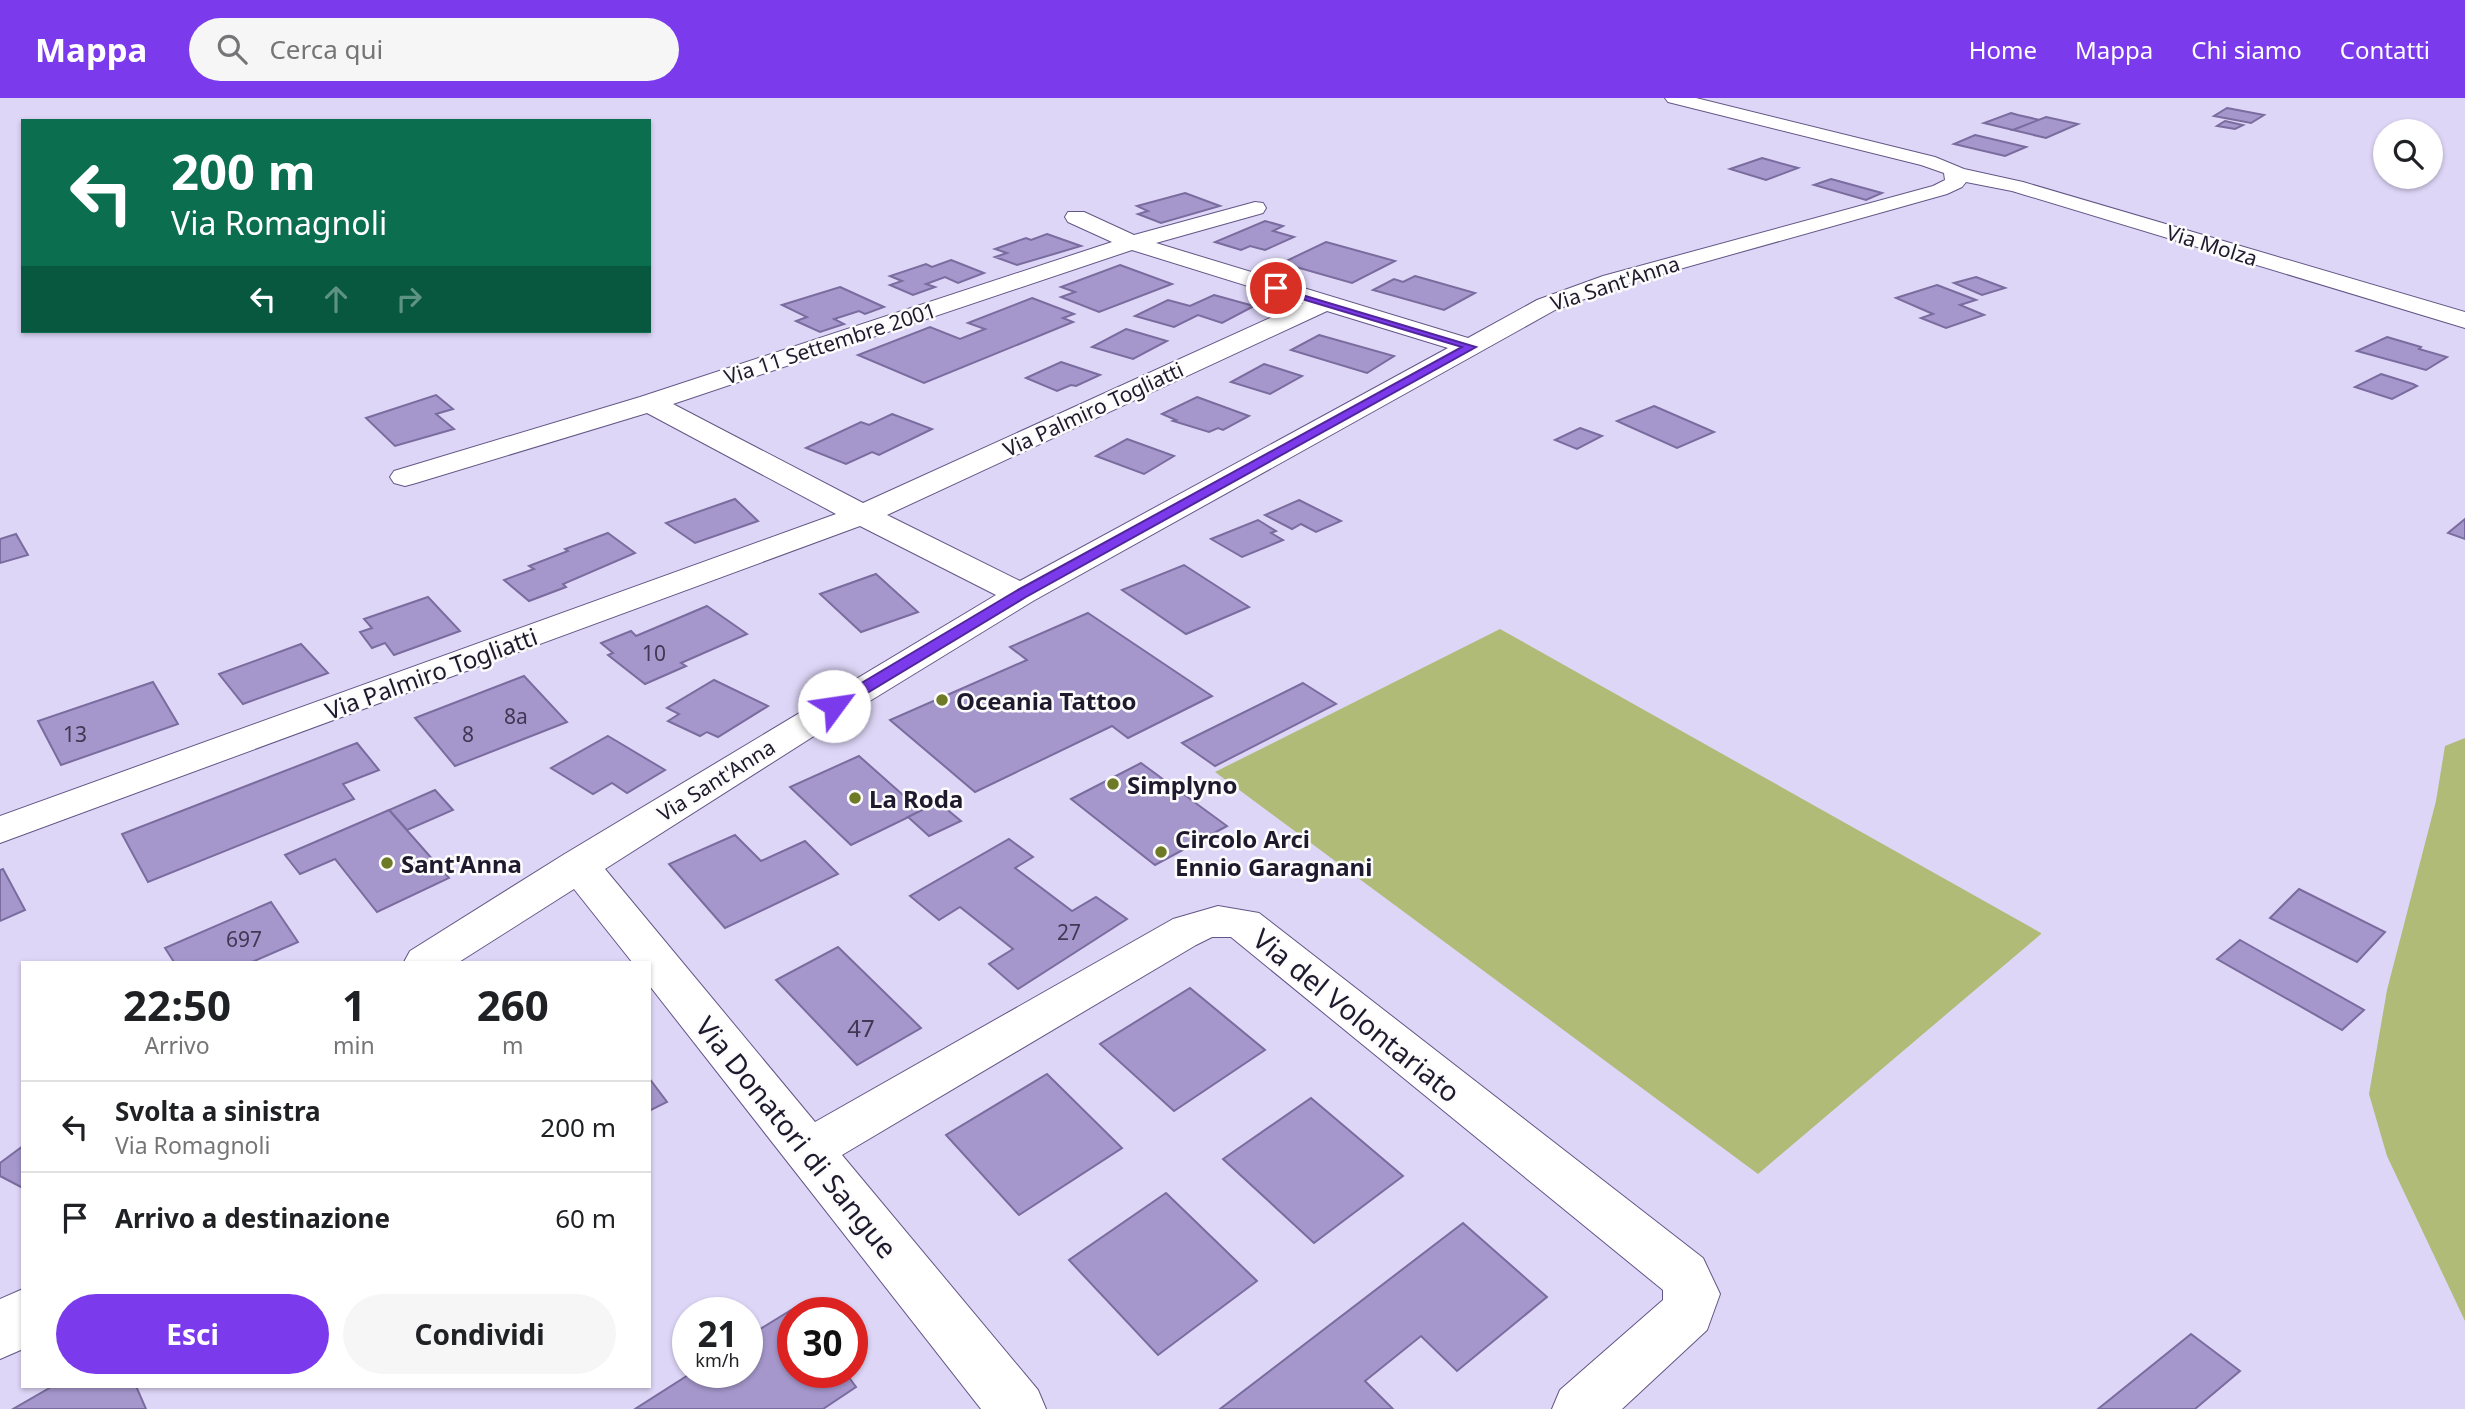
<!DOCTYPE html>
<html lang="it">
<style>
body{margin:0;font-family:"Noto Sans",sans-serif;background:#f6f6f6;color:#202124;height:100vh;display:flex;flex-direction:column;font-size:26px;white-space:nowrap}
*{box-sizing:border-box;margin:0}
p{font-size:23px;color:#757577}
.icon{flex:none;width:38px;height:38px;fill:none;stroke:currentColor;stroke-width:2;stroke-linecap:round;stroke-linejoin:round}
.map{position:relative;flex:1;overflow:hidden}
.drawer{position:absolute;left:21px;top:863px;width:630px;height:427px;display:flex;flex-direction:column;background:#fff;border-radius:0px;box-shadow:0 2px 5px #0004}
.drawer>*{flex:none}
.guide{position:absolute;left:21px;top:21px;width:630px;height:214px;border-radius:0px;box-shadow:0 2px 5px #0004;background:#0b6e4f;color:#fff;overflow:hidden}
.controls{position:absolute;left:2373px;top:21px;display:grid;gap:14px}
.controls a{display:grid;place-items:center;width:70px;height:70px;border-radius:50%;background:#fff;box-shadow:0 2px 5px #0004;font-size:35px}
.speed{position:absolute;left:672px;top:1199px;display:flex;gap:14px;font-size:35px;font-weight:700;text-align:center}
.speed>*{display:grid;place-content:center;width:91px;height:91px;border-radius:50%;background:#fff;box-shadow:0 2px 5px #0004;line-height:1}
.speed small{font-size:18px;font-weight:400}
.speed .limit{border:10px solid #d22;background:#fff;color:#111}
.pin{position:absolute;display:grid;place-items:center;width:60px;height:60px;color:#fff;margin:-30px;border:4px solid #fff;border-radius:50%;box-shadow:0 2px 7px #0007}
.me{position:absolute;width:77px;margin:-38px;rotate:59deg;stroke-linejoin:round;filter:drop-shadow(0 0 5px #0008)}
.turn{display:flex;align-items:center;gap:24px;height:147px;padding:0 35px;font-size:32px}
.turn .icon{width:91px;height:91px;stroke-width:2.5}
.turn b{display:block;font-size:49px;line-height:60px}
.lanes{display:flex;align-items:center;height:66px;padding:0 35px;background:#0003;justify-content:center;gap:35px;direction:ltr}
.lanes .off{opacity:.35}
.eta{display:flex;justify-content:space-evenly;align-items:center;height:119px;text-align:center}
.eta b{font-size:42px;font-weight:700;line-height:49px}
.primary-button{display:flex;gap:14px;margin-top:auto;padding:14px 35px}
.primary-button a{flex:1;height:80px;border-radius:42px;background:#7c3aed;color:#fff;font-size:28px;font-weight:700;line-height:80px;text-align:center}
.primary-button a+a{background:#f6f6f6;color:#202124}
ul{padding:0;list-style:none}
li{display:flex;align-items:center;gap:21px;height:91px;padding:0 35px;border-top:2px solid #e0e0e0}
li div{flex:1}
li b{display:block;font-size:26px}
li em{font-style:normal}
header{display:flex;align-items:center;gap:42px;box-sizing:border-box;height:98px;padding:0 35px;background:#7c3aed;color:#fff}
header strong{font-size:33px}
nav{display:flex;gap:38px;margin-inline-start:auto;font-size:24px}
.search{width:490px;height:63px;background:#f6f6f6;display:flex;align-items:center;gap:18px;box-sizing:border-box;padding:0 24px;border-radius:38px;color:#757577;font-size:26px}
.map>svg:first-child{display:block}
.green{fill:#afbb76}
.building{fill:#a597cb;stroke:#7a6c9e;stroke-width:2}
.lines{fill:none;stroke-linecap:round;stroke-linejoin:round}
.street-casing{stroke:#645686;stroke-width:2}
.street{fill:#fff;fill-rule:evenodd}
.route{fill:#7c3aed;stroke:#51269a;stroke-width:2}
.poi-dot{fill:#6f7a26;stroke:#fcfcfc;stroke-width:2.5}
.labels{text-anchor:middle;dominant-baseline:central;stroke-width:5;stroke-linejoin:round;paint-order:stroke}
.far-street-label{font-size:21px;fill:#1f192d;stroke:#fcfcfc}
.number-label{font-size:21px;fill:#403854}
.street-label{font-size:24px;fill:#1f192d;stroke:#fcfcfc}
.poi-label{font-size:24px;font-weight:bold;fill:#1f192d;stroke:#fcfcfc;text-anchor:start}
.near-number-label{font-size:24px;fill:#403854}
.near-street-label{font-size:28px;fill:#1f192d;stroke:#fcfcfc}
</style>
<header>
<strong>Mappa</strong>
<div class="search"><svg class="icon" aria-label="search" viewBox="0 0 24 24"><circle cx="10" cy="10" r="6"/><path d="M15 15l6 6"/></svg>Cerca qui</div>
<nav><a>Home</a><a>Mappa</a><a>Chi siamo</a><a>Contatti</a></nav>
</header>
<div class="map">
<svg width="2465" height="1311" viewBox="0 0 2465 1311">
<rect width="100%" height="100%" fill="#ded6f7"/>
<g class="green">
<path d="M1500 531 2041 835V836L1758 1076 1215 674Z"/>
<path d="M2465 640V1223L2387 1058 2369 996 2387 892 2436 703 2445 648Z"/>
</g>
<g class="building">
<path d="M2227 10 2264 17 2251 25 2214 18Z"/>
<path d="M2011 15 2018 17 2040 22 2013 32 1984 25Z"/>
<path d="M2046 19 2078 26 2046 40 2013 32Z"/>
<path d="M2225 23 2243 27 2235 31 2217 28Z"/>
<path d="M1975 37 2026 49 2005 58 1954 46Z"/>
<path d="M1762 60 1798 70 1766 82 1730 71Z"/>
<path d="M1831 81 1882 95 1866 102 1814 87Z"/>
<path d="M1185 95 1220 108 1161 125 1138 116 1148 113 1137 108Z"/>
<path d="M1265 123 1283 128 1273 133 1294 139 1265 152 1250 148 1241 152 1215 144Z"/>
<path d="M1047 136 1081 148 1017 167 995 159 1007 155 995 151 1026 140 1031 142Z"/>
<path d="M1326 144 1395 163 1352 185 1282 165Z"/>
<path d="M951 162 984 175 958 185 945 179 926 186 935 189 913 197 890 187 902 183 890 178 926 166 932 169Z"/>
<path d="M1120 167 1172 186 1099 214 1061 199 1075 194 1061 189Z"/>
<path d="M1415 178 1475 195 1444 212 1373 192 1394 181 1403 184Z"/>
<path d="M1976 179 2005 190 1982 197 1954 185Z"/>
<path d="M1937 187 1976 202 1960 207 1984 217 1946 230 1921 220 1933 216 1896 200Z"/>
<path d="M840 189 884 209 865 216 859 213 834 221 844 226 820 234 796 223 807 219 782 207Z"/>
<path d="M1214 197 1254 208 1222 225 1198 217 1174 229 1135 218 1168 202 1190 208Z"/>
<path d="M1032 200 1074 216 1063 220 1073 224 924 285 858 257 930 229 960 241 985 231 968 225Z"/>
<path d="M1126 231 1167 243 1133 261 1092 249Z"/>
<path d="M1319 237 1394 258 1367 275 1291 252Z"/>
<path d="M2387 239 2421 249 2419 251 2447 259 2426 272 2357 253Z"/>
<path d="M1061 264 1100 277 1076 288 1071 287 1057 293 1026 280Z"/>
<path d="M1264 266 1302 278 1270 296 1231 284Z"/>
<path d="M2381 276 2413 286 2417 288 2392 301 2355 289Z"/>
<path d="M436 297 453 311 436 316 454 331 395 348 366 320Z"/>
<path d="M1197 299 1249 318 1223 332 1218 330 1209 334 1173 323 1176 322 1162 316Z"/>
<path d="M1654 308 1714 334 1677 350 1617 323Z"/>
<path d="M892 316 932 331 879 357 872 354 846 366 806 350 861 324 869 327Z"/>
<path d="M1580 330 1602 338 1577 351 1555 342Z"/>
<path d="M1127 341 1174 358 1144 376 1096 358Z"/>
<path d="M735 401 758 423 695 445 666 425Z"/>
<path d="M1299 402 1341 423 1316 434 1301 426 1292 431 1265 417Z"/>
<path d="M2465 421V441L2448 435Z"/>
<path d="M1258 422 1276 433 1271 435 1283 442 1242 459 1211 441Z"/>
<path d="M608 435 635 455 563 486 566 489 529 503 504 482 534 471 529 468 568 453 565 451Z"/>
<path d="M16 436 28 457 0 465V441Z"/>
<path d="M1184 467 1249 509 1186 536 1122 492Z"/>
<path d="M876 476 918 514 861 534 820 496Z"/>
<path d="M428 499 460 533 394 557 385 545 372 550 360 534 372 530 364 521Z"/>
<path d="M707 508 747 536 681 565 686 568 645 586 608 557 613 555 601 545 631 533 636 538Z"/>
<path d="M1088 515 1212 598 1128 640 1112 628 975 694 890 622 1027 562 1010 549Z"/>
<path d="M301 546 328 575 243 606 219 576Z"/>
<path d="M524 578 567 624 455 668 415 620Z"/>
<path d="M714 582 768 608 718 639 707 634 700 638 668 623 679 616 667 610Z"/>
<path d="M153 584 178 626 61 667 38 623Z"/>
<path d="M1303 585 1336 606 1215 668 1182 645Z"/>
<path d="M608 638 665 672 627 695 612 685 593 696 551 670Z"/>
<path d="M357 645 379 672 343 686 354 701 148 784 122 736Z"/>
<path d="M859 658 921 713 851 747 790 689Z"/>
<path d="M1141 665 1227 728 1155 767 1071 701Z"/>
<path d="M435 692 453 712 407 732 389 712Z"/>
<path d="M938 704 961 723 929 738 908 719Z"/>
<path d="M389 712 449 780 377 814 335 761 300 776 285 757Z"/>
<path d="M735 737 761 763 805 743 838 776 725 830 669 766Z"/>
<path d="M1009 741 1033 759 1015 770 1072 813 1096 799 1127 821 1018 891 989 866 1013 851 960 809 939 822 910 798Z"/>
<path d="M3 771 25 812 0 823V772Z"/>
<path d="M2299 791 2385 834 2357 864 2270 820Z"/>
<path d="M271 804 298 844 252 864H174L165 850Z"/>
<path d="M2240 842 2364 912 2342 932 2217 861Z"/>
<path d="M838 849 921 930 857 967 776 882Z"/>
<path d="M1190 890 1265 952 1174 1013 1100 946Z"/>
<path d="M1047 976 1122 1050 1019 1117 946 1037Z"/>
<path d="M649 980 667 1004 649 1013Z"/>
<path d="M1311 1000 1403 1078 1314 1145 1223 1061Z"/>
<path d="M23 1048V1090L0 1078V1065Z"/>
<path d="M1166 1095 1257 1183 1158 1257 1069 1162Z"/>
<path d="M1463 1125 1547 1199 1457 1273 1421 1238 1365 1283 1393 1311H1220Z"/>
<path d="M796 1209 800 1214H793V1274H845L856 1289 823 1311H635L693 1274H747V1239Z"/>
<path d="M2191 1236 2240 1273 2195 1311H2098Z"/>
<path d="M53 1288H136L146 1311H13Z"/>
</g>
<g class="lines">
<defs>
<g id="street">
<path d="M1665 0H1696L1935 59 1964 71 2023 84 2465 214V230L2012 93 1966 84 1962 89 1947 96 1619 188 1555 212 1033 503 847 617 605 771 815 1024 1173 821 1218 808 1259 815 1703 1160 1720 1196 1707 1232 1622 1311H1552L1560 1292 1663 1202V1192L1231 839H1212L1196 847 842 1057 1038 1292 1046 1311H981L649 887V864H632L574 791 459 864H404L410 853 563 757 996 497 860 428 0 745V718L836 416 647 315 416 385 405 388 394 385 390 379 394 373 640 299 1112 144 1068 124 1065 119 1068 114H1084L1134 137 1255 104 1263 105 1266 110 1263 115 1156 145 1468 240 1537 202 1603 178 1933 88 1945 82 1944 75 1921 67 1668 4ZM1132 152 1303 205 863 405 673 306ZM1327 213 1448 250 1020 483 887 417Z"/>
<path d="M23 1191V1251L0 1261V1201Z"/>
</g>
</defs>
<use href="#street" class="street-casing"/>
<use href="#street" class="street"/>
</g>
<path class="route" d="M1272 188 1476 249 1026 499 839 612H828L826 608 828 605 1016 493 1462 249 1272 192Z"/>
<g class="poi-dot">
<circle cx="942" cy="602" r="7"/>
<circle cx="1113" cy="686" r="7"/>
<circle cx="855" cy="700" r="7"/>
<circle cx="1161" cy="754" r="7"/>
<circle cx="387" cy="765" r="7"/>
</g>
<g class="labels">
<g class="far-street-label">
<text transform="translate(2212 147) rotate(17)">Via Molza</text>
<text transform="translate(1615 185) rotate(-18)">Via Sant'Anna</text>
<text transform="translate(830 245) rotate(-18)">Via 11 Settembre 2001</text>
<text transform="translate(1093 311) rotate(-25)">Via Palmiro Togliatti</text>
<text transform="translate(716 682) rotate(-32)">Via Sant'Anna</text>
</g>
<g class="number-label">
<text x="654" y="555">10</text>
<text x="516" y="618">8a</text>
<text x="75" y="636">13</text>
<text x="468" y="636">8</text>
<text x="1069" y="834">27</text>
<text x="244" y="841">697</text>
</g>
<g class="street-label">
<text transform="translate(431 575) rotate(-20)">Via Palmiro Togliatti</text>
</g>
<g class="poi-label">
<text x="956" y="602">Oceania Tattoo</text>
<text x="1127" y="686">Simplyno</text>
<text x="869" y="700">La Roda</text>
<text x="1175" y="740">Circolo Arci<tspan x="1175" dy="28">Ennio Garagnani</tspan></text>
<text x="401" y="765">Sant'Anna</text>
</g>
<g class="near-number-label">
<text x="861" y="929">47</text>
</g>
<g class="near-street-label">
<text transform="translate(1357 917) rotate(39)">Via del Volontariato</text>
<text transform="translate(797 1039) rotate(51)">Via Donatori di Sangue</text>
</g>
</g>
</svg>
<div class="controls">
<a><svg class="icon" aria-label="search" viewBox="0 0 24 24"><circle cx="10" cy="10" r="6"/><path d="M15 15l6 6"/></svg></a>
</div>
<div class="speed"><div>21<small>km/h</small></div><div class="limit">30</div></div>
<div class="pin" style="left:1276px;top:190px;background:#d93025"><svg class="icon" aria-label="arrive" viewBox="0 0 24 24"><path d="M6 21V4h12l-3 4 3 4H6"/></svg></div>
<svg class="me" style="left:834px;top:608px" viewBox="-20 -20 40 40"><circle r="19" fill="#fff"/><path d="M0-13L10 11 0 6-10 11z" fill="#7c3aed"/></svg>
<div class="guide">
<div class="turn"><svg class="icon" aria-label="left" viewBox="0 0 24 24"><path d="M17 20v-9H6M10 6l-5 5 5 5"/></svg><div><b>200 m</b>Via Romagnoli</div></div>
<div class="lanes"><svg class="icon" aria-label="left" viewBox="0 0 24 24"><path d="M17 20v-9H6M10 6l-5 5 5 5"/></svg><svg class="icon off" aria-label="ahead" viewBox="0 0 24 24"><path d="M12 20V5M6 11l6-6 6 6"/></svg><svg class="icon off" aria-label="right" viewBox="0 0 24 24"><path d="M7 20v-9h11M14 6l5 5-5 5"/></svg></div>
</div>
<section class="drawer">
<div class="eta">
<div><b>22:50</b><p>Arrivo</p></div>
<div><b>1</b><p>min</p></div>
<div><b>260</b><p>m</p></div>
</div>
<ul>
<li><svg class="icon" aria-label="left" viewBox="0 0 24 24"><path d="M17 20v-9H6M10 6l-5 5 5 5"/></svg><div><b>Svolta a sinistra</b><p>Via Romagnoli</p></div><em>200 m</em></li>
<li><svg class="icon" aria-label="arrive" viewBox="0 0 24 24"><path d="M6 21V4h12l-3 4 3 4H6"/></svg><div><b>Arrivo a destinazione</b></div><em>60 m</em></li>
</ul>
<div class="primary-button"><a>Esci</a><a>Condividi</a></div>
</section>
</div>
